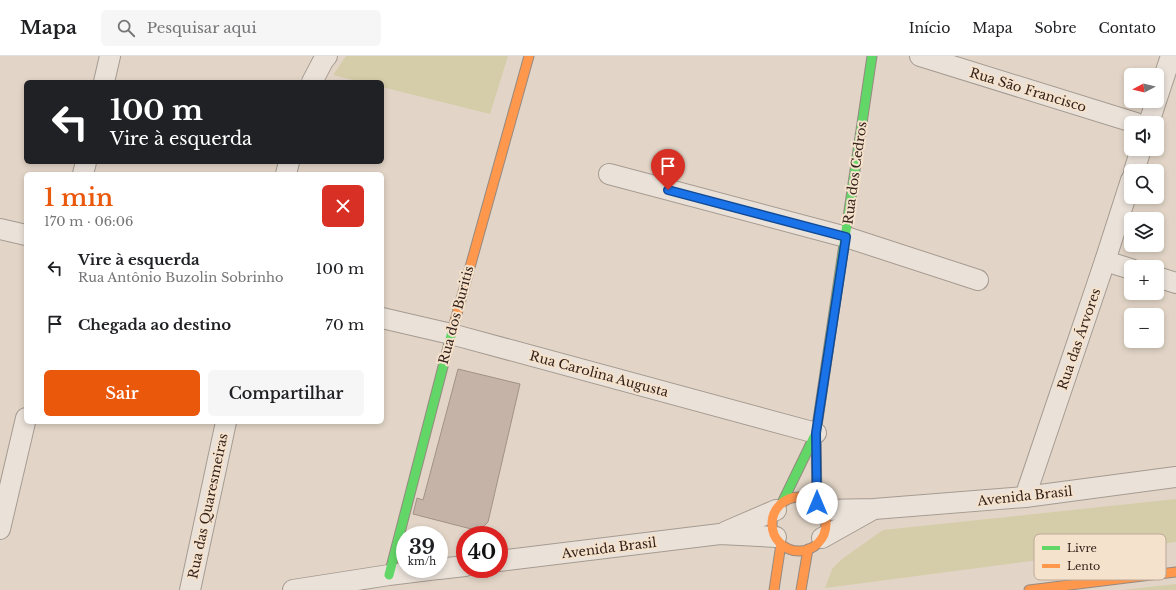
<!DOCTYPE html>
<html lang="pt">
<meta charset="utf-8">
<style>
body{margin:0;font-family:"Libre Baskerville",serif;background:#f6f6f6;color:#202124;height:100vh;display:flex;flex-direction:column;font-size:15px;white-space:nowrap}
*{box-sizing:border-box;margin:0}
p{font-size:13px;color:#757577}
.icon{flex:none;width:22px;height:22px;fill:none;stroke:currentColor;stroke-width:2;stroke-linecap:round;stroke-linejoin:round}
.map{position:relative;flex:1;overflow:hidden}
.sheet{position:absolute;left:24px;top:116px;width:360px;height:252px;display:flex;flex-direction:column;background:#fff;border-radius:6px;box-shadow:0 2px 6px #0003}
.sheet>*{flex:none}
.top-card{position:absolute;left:24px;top:24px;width:360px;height:84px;border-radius:6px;box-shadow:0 2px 6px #0003;background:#202124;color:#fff;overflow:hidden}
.needle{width:26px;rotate:263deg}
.buttons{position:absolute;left:1124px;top:12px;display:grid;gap:8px}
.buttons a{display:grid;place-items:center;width:40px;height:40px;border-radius:6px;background:#fff;box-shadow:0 2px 6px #0003;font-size:20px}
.speed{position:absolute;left:396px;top:470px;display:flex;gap:8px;font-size:20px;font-weight:700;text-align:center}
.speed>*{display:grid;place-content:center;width:52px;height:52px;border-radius:50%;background:#fff;box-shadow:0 2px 6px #0003;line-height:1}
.speed small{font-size:10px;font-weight:400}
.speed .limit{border:6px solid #d22;background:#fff;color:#111}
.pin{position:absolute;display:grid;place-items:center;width:34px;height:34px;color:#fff;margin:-41px -17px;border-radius:50% 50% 50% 0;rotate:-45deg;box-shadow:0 0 4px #0007}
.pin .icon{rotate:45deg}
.me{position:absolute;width:44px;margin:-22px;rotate:0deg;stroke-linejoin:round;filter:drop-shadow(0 0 3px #0008)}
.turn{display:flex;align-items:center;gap:14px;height:84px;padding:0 20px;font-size:18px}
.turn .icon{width:52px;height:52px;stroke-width:2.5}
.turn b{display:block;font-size:28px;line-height:34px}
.round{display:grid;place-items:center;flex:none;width:42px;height:42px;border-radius:6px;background:#f6f6f6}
.headline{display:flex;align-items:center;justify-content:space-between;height:68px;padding:0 20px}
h1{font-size:24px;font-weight:600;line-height:30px;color:#ea580c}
.cta{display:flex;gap:8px;margin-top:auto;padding:8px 20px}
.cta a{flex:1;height:46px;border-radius:6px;background:#ea580c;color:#fff;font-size:16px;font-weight:600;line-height:46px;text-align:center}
.cta a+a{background:#f6f6f6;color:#202124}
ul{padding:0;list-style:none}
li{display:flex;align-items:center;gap:12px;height:56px;padding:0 20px}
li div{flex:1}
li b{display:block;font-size:15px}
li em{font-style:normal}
header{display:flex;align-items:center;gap:24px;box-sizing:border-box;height:56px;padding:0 20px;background:#fff;border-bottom:1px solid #e0e0e0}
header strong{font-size:19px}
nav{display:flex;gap:22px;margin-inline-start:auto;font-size:14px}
.search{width:280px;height:36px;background:#f6f6f6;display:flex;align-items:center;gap:10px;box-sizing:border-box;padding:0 14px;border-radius:6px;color:#757577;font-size:15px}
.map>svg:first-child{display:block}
.green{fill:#d5cda9}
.building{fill:#c6b3a8;stroke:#a19187}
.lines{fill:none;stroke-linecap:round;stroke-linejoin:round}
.street-casing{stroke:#a69b91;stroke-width:22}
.fast-casing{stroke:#968a81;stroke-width:11}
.slow-casing{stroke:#968a81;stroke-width:11}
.street{stroke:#eae2d9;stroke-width:20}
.fast{stroke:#63d668;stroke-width:9}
.slow{stroke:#ff974d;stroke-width:9}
.route-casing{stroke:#114b97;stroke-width:10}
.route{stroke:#1a73e8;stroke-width:7}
.labels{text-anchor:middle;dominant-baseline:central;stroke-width:4;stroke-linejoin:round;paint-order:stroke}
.street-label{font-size:13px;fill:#34221b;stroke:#f5e2cc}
.key{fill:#f5e2cc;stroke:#bba897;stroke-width:1}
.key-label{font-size:11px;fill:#34221b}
</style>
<header>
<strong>Mapa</strong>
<div class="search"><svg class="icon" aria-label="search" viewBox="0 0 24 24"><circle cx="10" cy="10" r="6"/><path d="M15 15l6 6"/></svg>Pesquisar aqui</div>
<nav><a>Início</a><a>Mapa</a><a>Sobre</a><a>Contato</a></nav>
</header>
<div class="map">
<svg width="1176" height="534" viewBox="0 0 1176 534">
<rect width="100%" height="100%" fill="#e2d5c7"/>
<g class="green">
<path d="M346 0H508L490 58 382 31V26H361L333 19Z"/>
<path d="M1176 443V486L825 532 832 513 842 503 883 474Z"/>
<path d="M1176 528V534H1122Z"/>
</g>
<path class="building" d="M458 313 520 328 488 466 479 475 413 458 417 442 423 444Z"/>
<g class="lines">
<defs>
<g id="street">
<path d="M920 0 1136 67"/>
<path d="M104 26 110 0"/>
<path d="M312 26 323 5 327 0"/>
<path d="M1157 42 1171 0"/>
<path d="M1149 67 1156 45"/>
<path d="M1134 115 1141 93"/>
<path d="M83 118 86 106"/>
<path d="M286 118 289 106"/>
<path d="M609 118 846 181 978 224"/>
<path d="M0 173 26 179"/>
<path d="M1105 205 1131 213"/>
<path d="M1157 221 1176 227"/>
<path d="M382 262 451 278 816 377"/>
<path d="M1025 441 1105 205 1131 124"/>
<path d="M822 454 874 453 1025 441 1176 421"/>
<path d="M0 473 26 362"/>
<path d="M725 476 776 454"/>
<path d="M822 482 872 454"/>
<path d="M499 505 720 478 776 481"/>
<path d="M439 513 465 510"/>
<path d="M190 534 226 366"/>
<path d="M293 534 389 519 437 513"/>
</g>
<g id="fast">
<path d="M782 447 814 381"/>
<path d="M817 447 816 377 872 0"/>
<path d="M389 519 453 272"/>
</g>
<g id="slow">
<path d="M453 272 529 0"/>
<circle cx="799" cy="468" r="27"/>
<path d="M774 534 781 488"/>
<path d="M801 534 808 493"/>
<path d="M1029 534 1176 516"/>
</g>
</defs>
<use href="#street" class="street-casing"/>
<use href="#fast" class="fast-casing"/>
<use href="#slow" class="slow-casing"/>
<use href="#street" class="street"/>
<use href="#fast" class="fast"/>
<use href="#slow" class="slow"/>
</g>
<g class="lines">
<defs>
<path id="route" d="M668 134 846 181 816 377 817 447"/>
</defs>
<use href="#route" class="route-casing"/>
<use href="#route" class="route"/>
</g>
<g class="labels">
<g class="street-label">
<text transform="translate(1028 34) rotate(17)">Rua São Francisco</text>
<text transform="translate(855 117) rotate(-82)">Rua dos Cedros</text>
<text transform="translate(456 259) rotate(-75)">Rua dos Buritis</text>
<text transform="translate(1079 283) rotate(-71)">Rua das Árvores</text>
<text transform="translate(599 318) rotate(15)">Rua Carolina Augusta</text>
<text transform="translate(1025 440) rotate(-6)">Avenida Brasil</text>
<text transform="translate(208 450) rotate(-78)">Rua das Quaresmeiras</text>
<text transform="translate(609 492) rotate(-7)">Avenida Brasil</text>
</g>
</g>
<rect x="1034" y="478" width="132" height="46" rx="6" class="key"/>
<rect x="1042" y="490" width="18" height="4" fill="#63d668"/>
<rect x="1042" y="508" width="18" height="4" fill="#ff974d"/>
<g class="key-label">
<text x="1067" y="496">Livre</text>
<text x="1067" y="514">Lento</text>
</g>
</svg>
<div class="buttons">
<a><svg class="needle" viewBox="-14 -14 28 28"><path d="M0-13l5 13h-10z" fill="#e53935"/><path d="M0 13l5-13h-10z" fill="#757577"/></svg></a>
<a><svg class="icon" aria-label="sound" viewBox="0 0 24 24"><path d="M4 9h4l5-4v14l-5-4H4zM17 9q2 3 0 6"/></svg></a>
<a><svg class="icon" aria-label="search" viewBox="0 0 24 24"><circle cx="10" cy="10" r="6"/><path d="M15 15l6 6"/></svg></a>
<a><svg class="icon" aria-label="layers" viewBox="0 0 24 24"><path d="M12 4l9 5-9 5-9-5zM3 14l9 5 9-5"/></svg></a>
<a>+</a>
<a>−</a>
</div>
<div class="speed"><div>39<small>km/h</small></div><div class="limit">40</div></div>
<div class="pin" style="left:668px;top:134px;background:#d93025"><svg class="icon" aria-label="arrive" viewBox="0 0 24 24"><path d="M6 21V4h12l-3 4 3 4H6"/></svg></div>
<svg class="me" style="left:817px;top:447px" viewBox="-20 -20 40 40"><circle r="19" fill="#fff"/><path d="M0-13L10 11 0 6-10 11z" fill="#1a73e8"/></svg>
<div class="top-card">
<div class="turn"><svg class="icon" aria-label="left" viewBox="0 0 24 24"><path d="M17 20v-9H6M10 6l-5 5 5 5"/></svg><div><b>100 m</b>Vire à esquerda</div></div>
</div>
<section class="sheet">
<div class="headline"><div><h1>1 min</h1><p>170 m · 06:06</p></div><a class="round" style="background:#d93025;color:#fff"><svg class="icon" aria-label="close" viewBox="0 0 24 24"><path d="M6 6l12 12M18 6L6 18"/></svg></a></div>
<ul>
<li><svg class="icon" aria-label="left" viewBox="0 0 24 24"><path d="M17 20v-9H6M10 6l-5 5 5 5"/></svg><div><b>Vire à esquerda</b><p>Rua Antônio Buzolin Sobrinho</p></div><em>100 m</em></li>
<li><svg class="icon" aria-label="arrive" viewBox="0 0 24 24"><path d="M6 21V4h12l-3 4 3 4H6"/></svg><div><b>Chegada ao destino</b></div><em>70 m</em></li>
</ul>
<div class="cta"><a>Sair</a><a>Compartilhar</a></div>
</section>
</div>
